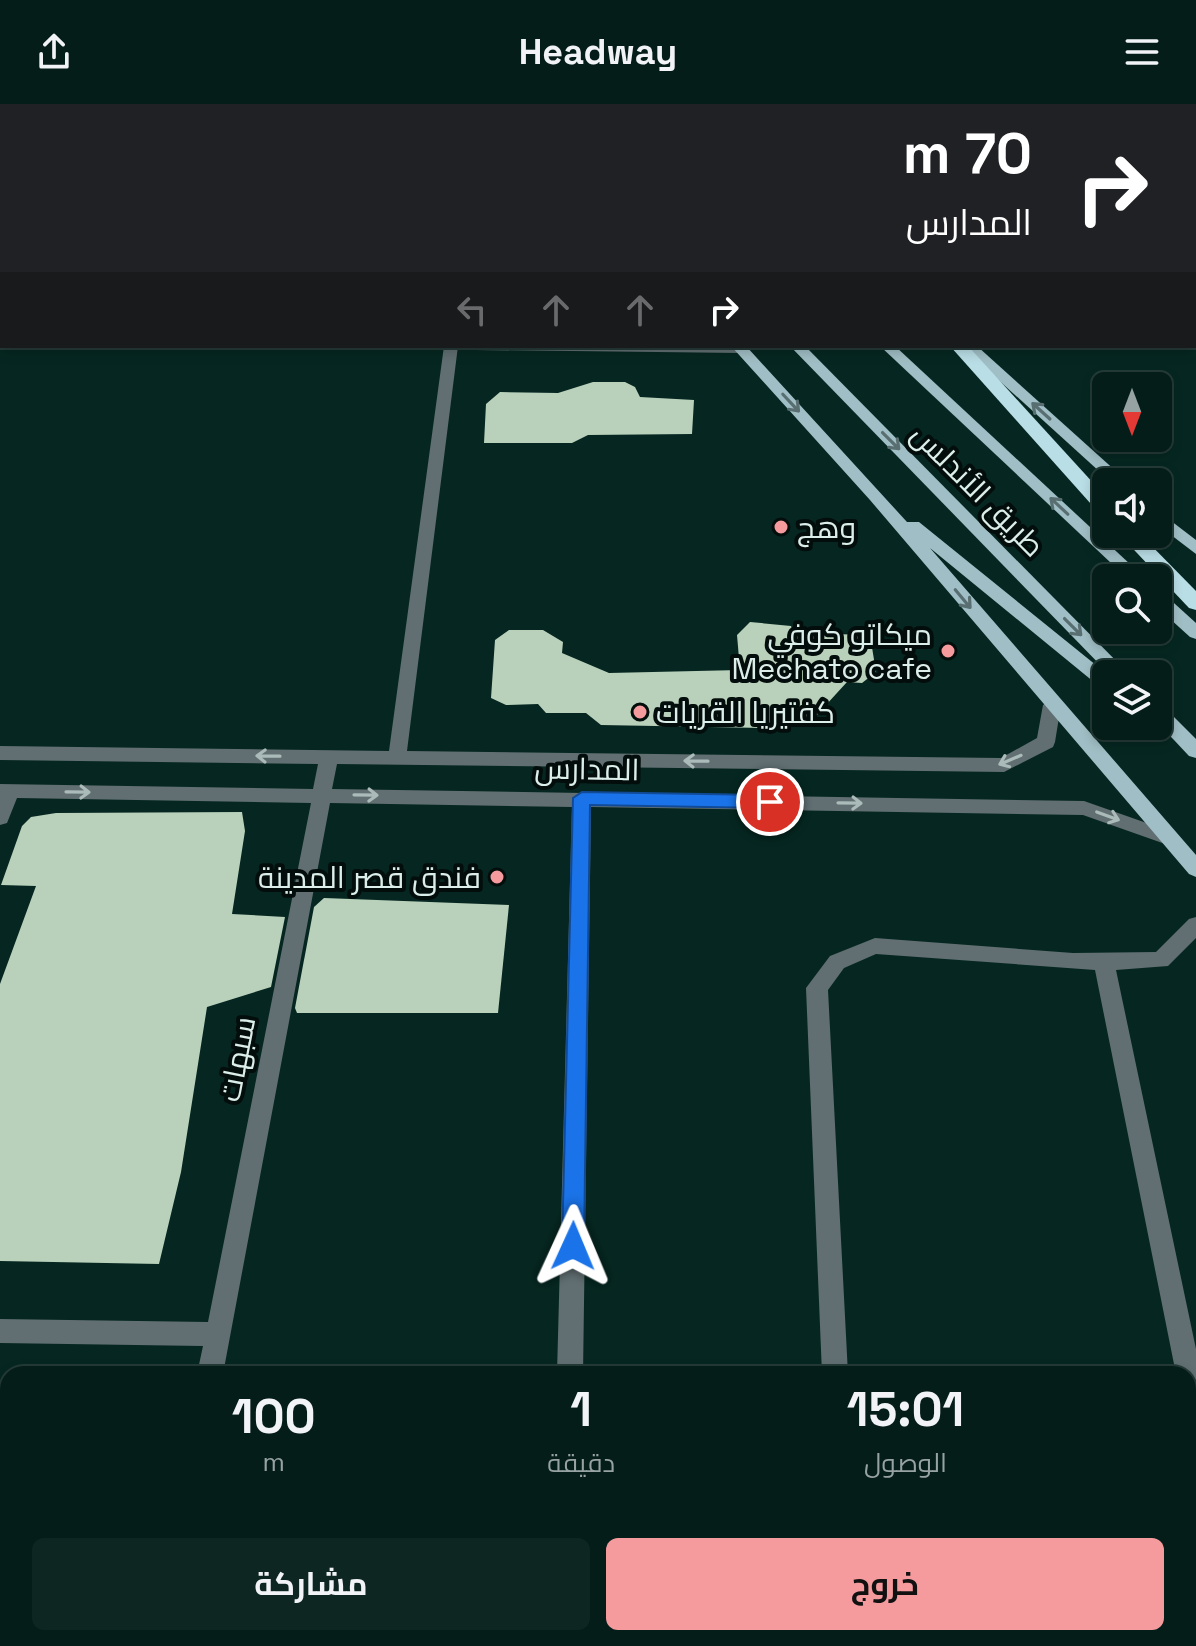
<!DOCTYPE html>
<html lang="ar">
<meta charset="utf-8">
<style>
body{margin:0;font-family:"Space Grotesk",Cairo,sans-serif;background:#0d2622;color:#f1f3f6;direction:rtl;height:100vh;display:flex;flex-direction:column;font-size:30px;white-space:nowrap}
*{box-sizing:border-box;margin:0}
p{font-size:26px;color:#97a2a2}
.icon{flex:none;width:44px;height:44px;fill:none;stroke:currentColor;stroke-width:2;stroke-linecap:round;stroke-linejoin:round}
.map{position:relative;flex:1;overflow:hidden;direction:ltr}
.sheet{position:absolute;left:0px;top:1262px;width:1196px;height:280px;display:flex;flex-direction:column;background:#041d19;border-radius:24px 24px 0 0;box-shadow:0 4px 12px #0003,0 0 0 2px #253b38;direction:rtl}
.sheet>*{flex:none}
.top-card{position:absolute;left:0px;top:0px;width:1196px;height:244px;box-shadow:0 4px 12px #0003,0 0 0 2px #253b38;direction:rtl;background:#202124;color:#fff;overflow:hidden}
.needle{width:52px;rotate:180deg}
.tools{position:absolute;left:1092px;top:268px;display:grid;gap:16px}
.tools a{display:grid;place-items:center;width:80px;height:80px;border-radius:12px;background:#041d19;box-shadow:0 4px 12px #0003,0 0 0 2px #253b38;font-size:40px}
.pin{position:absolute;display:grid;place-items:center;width:68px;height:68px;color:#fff;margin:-34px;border:4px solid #fff;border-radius:50%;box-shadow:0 2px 8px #0007}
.me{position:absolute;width:88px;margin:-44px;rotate:1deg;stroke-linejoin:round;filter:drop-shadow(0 0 6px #0008)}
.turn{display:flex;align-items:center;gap:28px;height:168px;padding:0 32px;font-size:36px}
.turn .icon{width:104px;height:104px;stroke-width:2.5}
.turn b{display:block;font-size:56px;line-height:68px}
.lanes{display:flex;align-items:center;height:76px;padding:0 32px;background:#0003;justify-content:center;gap:40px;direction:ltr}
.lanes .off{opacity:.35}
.eta{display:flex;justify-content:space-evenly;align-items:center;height:136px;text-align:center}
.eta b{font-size:48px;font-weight:700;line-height:56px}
.button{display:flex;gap:16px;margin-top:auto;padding:16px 32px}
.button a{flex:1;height:92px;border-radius:12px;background:#f59b9e;color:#111;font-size:32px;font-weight:700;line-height:92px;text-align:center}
.button a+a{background:#0d2622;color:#f1f3f6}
header{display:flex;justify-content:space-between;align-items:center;height:104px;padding:0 32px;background:#041d19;font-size:36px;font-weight:700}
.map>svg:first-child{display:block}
.building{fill:#b9d1bb}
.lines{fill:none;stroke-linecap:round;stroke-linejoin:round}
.minor{fill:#616f72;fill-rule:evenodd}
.major{fill:#a0bec5;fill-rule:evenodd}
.highway{fill:#badee6;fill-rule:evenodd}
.oneway{stroke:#596e71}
.oneway2{stroke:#abbbb9}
.route{fill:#1a73e8;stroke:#114b97;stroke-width:2}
.poi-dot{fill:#f59b9e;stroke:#030d0b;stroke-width:3}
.labels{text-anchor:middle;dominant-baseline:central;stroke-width:8;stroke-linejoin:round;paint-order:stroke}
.street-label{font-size:30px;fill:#dceee9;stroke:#030d0b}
.poi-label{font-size:30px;fill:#dceee9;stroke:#030d0b;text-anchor:start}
</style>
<header><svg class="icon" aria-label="menu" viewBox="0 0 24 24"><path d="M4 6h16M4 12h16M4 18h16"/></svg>Headway<svg class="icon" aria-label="share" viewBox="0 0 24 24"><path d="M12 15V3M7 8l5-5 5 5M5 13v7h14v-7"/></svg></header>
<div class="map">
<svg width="1196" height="1542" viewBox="0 0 1196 1542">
<rect width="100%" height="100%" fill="#062721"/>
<g class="building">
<path d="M593 278H625L635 283 640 293 694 296 692 330 588 331 572 339H484L486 300 500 288 558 289Z"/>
<path d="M750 518 791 522 794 529 870 531 876 568 862 579 847 578 815 613 778 611 770 624 601 621 586 609H546L538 600 506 601 491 594 495 536 509 526H543L563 538 562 549 609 569 740 566 737 531Z"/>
<path d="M242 708 245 727 232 810 285 813 271 883 207 903 181 1068 159 1160 0 1157V880L36 782 1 781 22 722 31 713 56 709Z"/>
<path d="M324 794 509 801 498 909H297L295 904 314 803Z"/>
</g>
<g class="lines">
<g class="minor">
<path d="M264 0H315L316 2H265Z"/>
<rect x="0" y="232" width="2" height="8"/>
<path d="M444 242H458L407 647 1001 654 1037 634 1043 601 1052 595 1061 601 1055 638 1053 643 1004 668 337 660 332 685 1084 697 1175 729 1178 734 1175 739 1168 741 1083 711 591 703 583 1270H557L572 703 330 699 223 1270H197L203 1242 0 1239V1215L208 1218 311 699 17 694 7 719 0 721V680L313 685 318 660 0 656V642L389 647Z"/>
<path d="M468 242H746L748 245 741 249 475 246Z"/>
<path d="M1196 813V834L1168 862 1116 866 1196 1245V1319L1188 1315V1270H1176L1095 866 876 850 844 864 828 886 848 1270H822L806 884 830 852 875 834 1073 849 1156 848 1189 815Z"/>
<rect x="1188" y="1391" width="8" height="26"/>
<path d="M144 1534H172L171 1542H143Z"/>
<rect x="551" y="1534" width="28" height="8"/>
</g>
<g class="major">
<path d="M498 0H511L512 2H499Z"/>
<path d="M552 0H565L566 2H553Z"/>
<path d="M621 0H634L635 2H622Z"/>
<path d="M682 0H695L696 2H683Z"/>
<path d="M731 242H746L907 418H919L1107 570 1106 585 1100 583 930 444 1196 751V773L1189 770 870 396Z"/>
<path d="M790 242H805L1129 570H1109Z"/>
<path d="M880 242H895L1145 474H1127Z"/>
<path d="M961 242H977L1128 378H1111Z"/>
<path d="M1158 407 1196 436V450L1158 421Z"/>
<path d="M1158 488 1164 490 1196 519V535L1190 533 1158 504Z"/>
<path d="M1158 602 1164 603 1196 635V654L1189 652 1158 619Z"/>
</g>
<g class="highway">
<path d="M950 242H968L1106 393V411L1099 409Z"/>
<path d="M1119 430H1140L1196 487V506L1189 504Z"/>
</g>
</g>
<defs><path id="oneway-shaft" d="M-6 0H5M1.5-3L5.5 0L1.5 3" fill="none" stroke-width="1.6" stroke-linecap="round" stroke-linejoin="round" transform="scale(2)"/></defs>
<g class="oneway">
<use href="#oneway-shaft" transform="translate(791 299) rotate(47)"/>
<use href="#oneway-shaft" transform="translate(1041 307) rotate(-138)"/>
<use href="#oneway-shaft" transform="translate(891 337) rotate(45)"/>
<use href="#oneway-shaft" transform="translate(1059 402) rotate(-137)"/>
<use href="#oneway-shaft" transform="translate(963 495) rotate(50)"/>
<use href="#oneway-shaft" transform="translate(1073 523) rotate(45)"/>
</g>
<g class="oneway2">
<use href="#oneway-shaft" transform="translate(268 652) rotate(-179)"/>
<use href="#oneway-shaft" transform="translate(1010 656) rotate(157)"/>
<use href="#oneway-shaft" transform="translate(696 657) rotate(-179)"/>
<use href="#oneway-shaft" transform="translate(78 688) rotate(1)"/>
<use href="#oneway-shaft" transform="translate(366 691) rotate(1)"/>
<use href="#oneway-shaft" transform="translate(850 699) rotate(1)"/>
<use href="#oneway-shaft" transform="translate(1108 712) rotate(20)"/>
</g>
<path class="route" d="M582 688 770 691 779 698 770 704 590 701 584 1142 580 1149 573 1152 565 1149 562 1142 573 694Z"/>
<g class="poi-dot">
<circle cx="781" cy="423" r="8"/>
<circle cx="948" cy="547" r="8"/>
<circle cx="640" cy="608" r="8"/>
<circle cx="497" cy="773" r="8"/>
</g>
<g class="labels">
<g class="street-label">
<text transform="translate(978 386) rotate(45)">طريق الأندلس</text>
<text transform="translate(587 665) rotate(1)">المدارس</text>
<text transform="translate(237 955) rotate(-79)">سبهات</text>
</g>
<g class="poi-label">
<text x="797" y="423">وهج</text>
<text x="932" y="530" text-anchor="end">ميكاتو كوفي<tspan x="932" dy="34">Mechato cafe</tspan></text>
<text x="656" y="608">كفتيريا القريات</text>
<text x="481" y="773" text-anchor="end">فندق قصر المدينة</text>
</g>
</g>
</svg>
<div class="tools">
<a><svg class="needle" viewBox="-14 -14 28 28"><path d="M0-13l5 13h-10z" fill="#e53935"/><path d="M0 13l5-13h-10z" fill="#97a2a2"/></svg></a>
<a><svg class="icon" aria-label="sound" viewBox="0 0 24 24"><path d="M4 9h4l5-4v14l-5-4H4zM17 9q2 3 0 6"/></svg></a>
<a><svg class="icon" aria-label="search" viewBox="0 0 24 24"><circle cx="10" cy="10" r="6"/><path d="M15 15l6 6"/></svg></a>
<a><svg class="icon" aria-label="layers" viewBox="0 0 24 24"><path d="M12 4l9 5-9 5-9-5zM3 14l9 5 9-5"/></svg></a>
</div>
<div class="pin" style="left:770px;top:698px;background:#d93025"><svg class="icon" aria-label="arrive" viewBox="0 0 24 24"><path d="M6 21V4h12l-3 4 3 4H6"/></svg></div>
<svg class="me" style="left:573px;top:1142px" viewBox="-20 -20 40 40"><path d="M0-17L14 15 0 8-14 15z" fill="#1a73e8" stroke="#fff" stroke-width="4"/></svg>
<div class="top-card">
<div class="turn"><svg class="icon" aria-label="right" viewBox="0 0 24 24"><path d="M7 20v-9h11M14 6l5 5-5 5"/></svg><div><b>70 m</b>المدارس</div></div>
<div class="lanes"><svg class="icon off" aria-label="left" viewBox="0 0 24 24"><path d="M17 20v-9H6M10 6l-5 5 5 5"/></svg><svg class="icon off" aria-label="ahead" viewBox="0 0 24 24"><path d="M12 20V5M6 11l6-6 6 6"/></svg><svg class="icon off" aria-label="ahead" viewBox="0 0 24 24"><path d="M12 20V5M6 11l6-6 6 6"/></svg><svg class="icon" aria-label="right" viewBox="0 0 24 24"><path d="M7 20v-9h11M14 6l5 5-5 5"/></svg></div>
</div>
<section class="sheet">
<div class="eta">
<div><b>15:01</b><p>الوصول</p></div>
<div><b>1</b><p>دقيقة</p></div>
<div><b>100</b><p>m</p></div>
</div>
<div class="button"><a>خروج</a><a>مشاركة</a></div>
</section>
</div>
